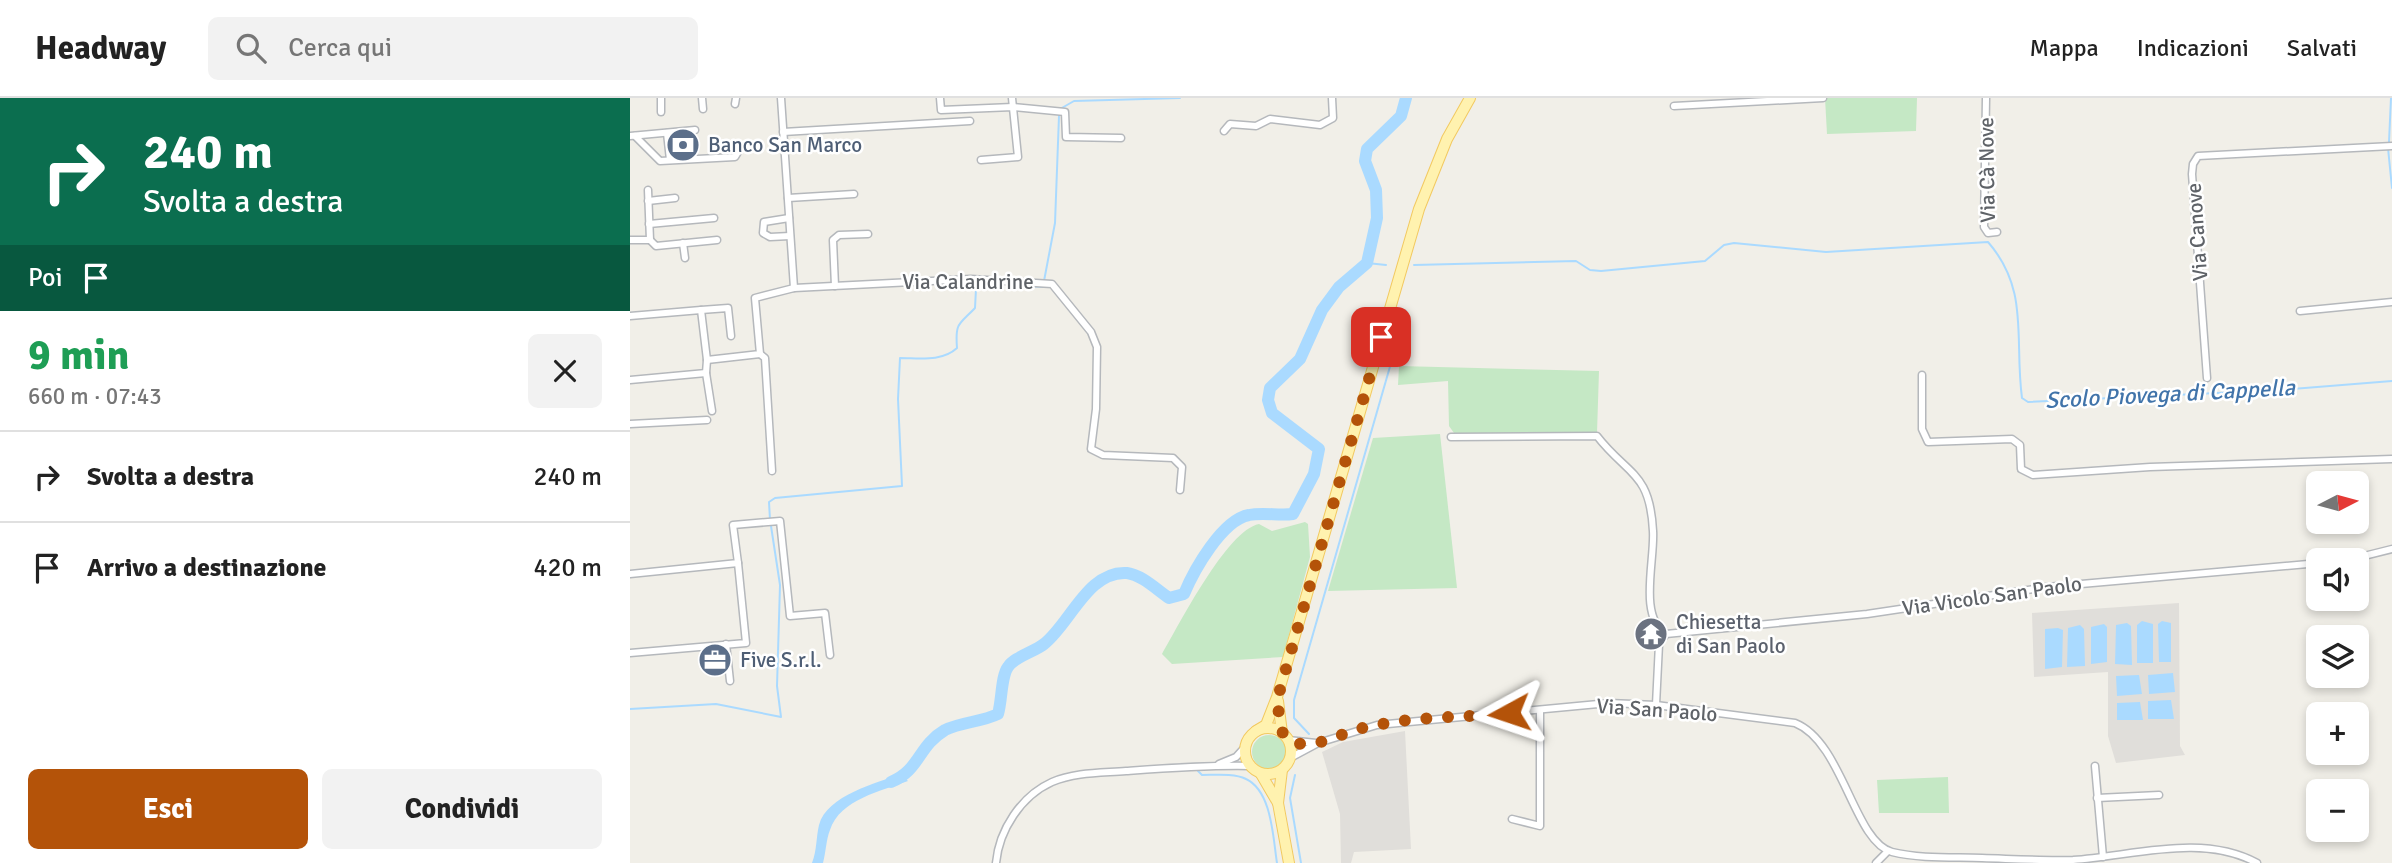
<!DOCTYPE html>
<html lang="it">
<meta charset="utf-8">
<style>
body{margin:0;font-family:Signika,sans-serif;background:#f2f2f2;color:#222;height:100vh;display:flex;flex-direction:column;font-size:26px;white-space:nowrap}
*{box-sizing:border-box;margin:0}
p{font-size:23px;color:#767676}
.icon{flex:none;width:38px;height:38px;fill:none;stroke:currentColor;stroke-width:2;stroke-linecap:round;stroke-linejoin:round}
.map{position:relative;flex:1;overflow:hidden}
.side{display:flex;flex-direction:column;background:#fff;width:630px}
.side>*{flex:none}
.guide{background:#0b6e4f;color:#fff;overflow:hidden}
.needle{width:46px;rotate:84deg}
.buttons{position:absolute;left:1676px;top:373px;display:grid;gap:14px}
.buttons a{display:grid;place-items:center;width:63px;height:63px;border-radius:10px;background:#fff;box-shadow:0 4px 10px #0003;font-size:35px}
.pin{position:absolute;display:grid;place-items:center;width:60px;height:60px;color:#fff;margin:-30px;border-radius:14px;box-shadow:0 4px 10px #0006}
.me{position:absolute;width:77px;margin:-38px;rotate:265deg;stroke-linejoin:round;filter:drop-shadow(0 0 5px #0008)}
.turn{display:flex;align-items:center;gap:24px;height:147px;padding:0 28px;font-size:32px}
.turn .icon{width:91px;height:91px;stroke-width:2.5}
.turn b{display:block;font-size:49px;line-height:60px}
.then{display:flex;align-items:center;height:66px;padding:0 28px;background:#0003;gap:14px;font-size:26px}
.round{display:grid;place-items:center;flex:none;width:74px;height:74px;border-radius:10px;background:#f2f2f2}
.head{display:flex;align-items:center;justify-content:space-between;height:119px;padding:0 28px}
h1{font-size:42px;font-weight:800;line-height:52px;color:#1e9e55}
.button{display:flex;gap:14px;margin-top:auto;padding:14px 28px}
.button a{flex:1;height:80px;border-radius:10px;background:#b45309;color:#fff;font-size:28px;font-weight:800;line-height:80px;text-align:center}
.button a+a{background:#f2f2f2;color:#222}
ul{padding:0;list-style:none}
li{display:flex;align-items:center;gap:21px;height:91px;padding:0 28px;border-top:2px solid #e0e0e0}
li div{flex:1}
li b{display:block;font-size:26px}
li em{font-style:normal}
header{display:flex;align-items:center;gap:42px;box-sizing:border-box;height:98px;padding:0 35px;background:#fff;border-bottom:2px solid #e0e0e0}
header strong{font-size:33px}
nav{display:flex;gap:38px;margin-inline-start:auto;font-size:24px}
.search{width:490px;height:63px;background:#f2f2f2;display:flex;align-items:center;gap:18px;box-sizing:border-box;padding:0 24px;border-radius:10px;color:#767676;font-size:26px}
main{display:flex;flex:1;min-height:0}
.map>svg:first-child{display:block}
.industrial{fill:#e0deda}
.green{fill:#c5e8c5}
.water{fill:#aadaff}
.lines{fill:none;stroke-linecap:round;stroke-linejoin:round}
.stream{stroke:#aadaff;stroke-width:2}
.river{stroke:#aadaff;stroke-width:12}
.minor-casing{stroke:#b5b8bc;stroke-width:9}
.primary-casing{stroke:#f2c960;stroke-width:12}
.minor{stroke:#fff;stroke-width:6}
.primary{stroke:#fff2af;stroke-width:10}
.route{stroke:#b45309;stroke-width:12;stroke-dasharray:0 21.6}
.labels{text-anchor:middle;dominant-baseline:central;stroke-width:5;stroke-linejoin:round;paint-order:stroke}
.service-label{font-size:21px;fill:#4e5e75;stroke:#fff;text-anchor:start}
.street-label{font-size:21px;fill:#5f6368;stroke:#fff}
.worship-label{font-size:21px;fill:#5b616d;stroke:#fff;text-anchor:start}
.water-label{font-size:23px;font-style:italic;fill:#4174aa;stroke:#fff}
</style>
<header>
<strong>Headway</strong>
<div class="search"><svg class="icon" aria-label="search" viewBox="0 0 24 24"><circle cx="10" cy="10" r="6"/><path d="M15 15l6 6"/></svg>Cerca qui</div>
<nav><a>Mappa</a><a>Indicazioni</a><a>Salvati</a></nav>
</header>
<main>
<section class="side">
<div class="guide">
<div class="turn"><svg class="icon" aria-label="right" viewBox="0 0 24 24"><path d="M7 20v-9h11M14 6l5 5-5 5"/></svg><div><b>240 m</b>Svolta a destra</div></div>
<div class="then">Poi<svg class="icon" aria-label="arrive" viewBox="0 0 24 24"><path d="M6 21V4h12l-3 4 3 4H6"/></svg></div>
</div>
<div class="head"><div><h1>9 min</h1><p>660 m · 07:43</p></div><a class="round"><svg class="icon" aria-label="close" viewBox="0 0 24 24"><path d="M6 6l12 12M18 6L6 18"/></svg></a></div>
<ul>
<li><svg class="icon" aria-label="right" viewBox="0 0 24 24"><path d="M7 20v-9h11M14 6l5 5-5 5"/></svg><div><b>Svolta a destra</b></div><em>240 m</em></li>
<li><svg class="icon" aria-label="arrive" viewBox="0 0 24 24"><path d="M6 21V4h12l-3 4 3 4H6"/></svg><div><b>Arrivo a destinazione</b></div><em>420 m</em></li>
</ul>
<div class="button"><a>Esci</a><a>Condividi</a></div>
</section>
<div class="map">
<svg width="1762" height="765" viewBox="0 0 1762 765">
<rect width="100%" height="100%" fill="#f1efe8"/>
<g class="industrial">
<path d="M1549 505 1550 648 1555 657 1486 665 1478 638V574L1404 579 1402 515Z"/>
<path d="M775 633 781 751 724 754 721 765H711L710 716 692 654 713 644Z"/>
</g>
<g class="green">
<path d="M1195 0H1287L1286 33 1197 36Z"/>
<path d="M769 268 969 273 967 335H824L819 328 818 283 768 287Z"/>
<path d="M810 336 827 490 698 493 743 340Z"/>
<path d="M675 424 678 426 680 459 653 559 542 566 532 556C549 527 597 432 629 426L642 433Z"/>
<circle cx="639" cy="654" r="17"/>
<path d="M1318 679 1319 715H1249L1247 682Z"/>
</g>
<g class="water">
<path d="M1512 523 1523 526V565H1507V527Z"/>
<path d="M1532 523 1541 525V564H1529L1528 526Z"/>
<path d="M1497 525 1501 528 1502 567 1485 566 1486 527Z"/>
<path d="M1474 526 1477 529V564L1461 566V529Z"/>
<path d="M1450 527 1454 531 1455 568 1437 569 1438 530Z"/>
<path d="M1428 530 1433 532 1432 569 1415 571V531Z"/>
<path d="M1543 575 1545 594 1519 596 1518 577Z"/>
<path d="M1509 577 1512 596 1487 598 1486 578Z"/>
<path d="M1541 602 1544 621H1518V603Z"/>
<path d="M1510 604 1513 622H1487V605Z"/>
<path d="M271 676 278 683C252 693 210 701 200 732 196 742 196 754 193 765H182C187 752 186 740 189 727 197 697 247 685 271 676Z"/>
</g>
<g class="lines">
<g class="stream">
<path d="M430 11 444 3 550 0"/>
<path d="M1759 44 1761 0"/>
<path d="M1758 50 1762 90"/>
<path d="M737 165 756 167"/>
<path d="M784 167 946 163 960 172 971 173 1075 163 1094 147 1104 145 1196 154 1358 144C1400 192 1384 241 1392 300L1398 304 1650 292 1762 283"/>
<path d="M414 183 425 125 429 18"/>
<path d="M381 187 413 189"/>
<path d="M140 422 139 404 145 400 272 388 268 301 270 260C289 260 312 264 327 250 325 224 329 227 345 210L346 191 351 185"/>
<path d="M0 611 86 606 151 619 147 588 150 487 141 428"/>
<path d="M679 636 664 620V602L776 213"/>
<path d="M568 673 572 677C585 677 604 675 616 681 642 693 643 740 647 765"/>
<path d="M665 677 660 700 671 765"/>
</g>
<path class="river" d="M261 684C290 672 288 648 315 632 331 624 352 624 368 616 372 603 371 578 378 569 384 559 404 554 414 546 440 526 458 472 497 475 512 477 527 492 539 500L554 496C564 472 592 422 619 417 633 414 649 418 663 416L684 376 689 351 642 315 638 302 640 290 670 261 692 212 709 189 737 165 747 120 746 92 735 63 737 51 771 18 776 0"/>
<defs>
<g id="minor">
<path d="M72 0 73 11"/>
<path d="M151 0 164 190"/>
<path d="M310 0 311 12 383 9 435 14 436 39 491 40"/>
<path d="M1356 0 1354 129 1358 135 1367 134"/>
<path d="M105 6 106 0"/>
<path d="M1044 8 1193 0"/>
<path d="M31 14V0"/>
<path d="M594 33 600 26 626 28 640 21 690 27 703 20 702 0"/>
<path d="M153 34 340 23"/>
<path d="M37 35 40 62"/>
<path d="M0 38 65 32"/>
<path d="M5 38 30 63 105 59 111 49"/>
<path d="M351 62 388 59 382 0"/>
<path d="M158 100 224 96"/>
<path d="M18 103 45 100"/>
<path d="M159 120 134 124 133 135 140 139 160 138"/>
<path d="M19 126 84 120"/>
<path d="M0 142H20L18 92"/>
<path d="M20 142 26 148 87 142"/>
<path d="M53 145 55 160"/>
<path d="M205 188 203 142 209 137 238 136"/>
<path d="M71 212 98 210 101 238"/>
<path d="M1670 213 1762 204"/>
<path d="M0 218 71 212 77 262 130 256 125 200 164 190 341 181 422 186 461 234 467 249 466 311 461 351 473 357 543 360 552 369 550 392"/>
<path d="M130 256 135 260 142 373"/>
<path d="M76 275 82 313"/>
<path d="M1292 277V331L1298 344 1382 341 1390 347 1391 371 1403 377 1520 369 1762 361"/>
<path d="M1577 280 1562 76 1563 66 1568 58 1762 48"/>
<path d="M0 282 76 275 77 262"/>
<path d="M0 326 77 322"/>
<path d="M821 339 967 338C997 377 1020 373 1023 433 1025 462 1008 519 1036 536L1237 516 1417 489 1689 465"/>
<path d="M1718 462 1762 451"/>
<path d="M0 476 108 465 103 427 150 423 160 518 195 515 200 557"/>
<path d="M96 546 100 583"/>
<path d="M0 555 116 545 108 465"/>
<path d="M1026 607 1029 546 1036 536"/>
<path d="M658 642 686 645"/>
<path d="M660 660 688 645 747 627 979 605 1026 607 1165 625C1213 644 1224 744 1262 754 1291 761 1323 759 1352 760 1383 761 1413 763 1443 762 1503 758 1572 735 1627 765"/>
<path d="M589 666 606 659 616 648"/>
<path d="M1465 668 1473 759"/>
<path d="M1467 700 1529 697"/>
<path d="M882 721 910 728V612"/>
<path d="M366 765C369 732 391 698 422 684 445 674 472 675 496 673 538 670 578 667 620 668"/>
<path d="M1246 765 1258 753"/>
</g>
<g id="primary">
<path d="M648 603 652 635"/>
<circle cx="638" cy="653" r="23"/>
<path d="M626 633 636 627 647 599 789 111 817 41 840 0"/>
<path d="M652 672 648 705 659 765"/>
<path d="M631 676 648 705"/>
</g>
</defs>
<use href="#minor" class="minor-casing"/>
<use href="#primary" class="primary-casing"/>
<use href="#minor" class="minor"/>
<use href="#primary" class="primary"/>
</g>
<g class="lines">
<path class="route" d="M751 239 648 599C649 613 647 637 661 643 683 653 709 636 729 631 777 618 831 620 879 615"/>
</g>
<defs>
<symbol id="bank-disc" viewBox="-11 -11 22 22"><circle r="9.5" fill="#5c6f8a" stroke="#fff"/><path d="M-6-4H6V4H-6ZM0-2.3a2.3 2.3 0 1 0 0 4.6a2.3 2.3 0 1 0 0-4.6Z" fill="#fff"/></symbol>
<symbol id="temple-disc" viewBox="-11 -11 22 22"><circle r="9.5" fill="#6b7280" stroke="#fff"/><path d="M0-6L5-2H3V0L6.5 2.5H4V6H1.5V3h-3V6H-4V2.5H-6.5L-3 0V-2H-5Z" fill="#fff"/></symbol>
<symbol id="office-disc" viewBox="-11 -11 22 22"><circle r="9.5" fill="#5c6f8a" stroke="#fff"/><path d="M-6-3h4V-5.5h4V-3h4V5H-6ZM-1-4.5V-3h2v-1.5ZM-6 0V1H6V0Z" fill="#fff"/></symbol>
</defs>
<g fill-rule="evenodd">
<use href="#bank-disc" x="34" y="28" width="38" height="38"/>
<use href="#temple-disc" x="1002" y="517" width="38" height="38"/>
<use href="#office-disc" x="66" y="543" width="38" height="38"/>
</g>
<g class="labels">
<g class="service-label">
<text x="78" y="47">Banco San Marco</text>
<text x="110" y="562">Five S.r.l.</text>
</g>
<g class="street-label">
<text transform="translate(1357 72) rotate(-91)">Via Cà Nove</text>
<text transform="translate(1567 134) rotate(-94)">Via Canove</text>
<text x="338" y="184">Via Calandrine</text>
<text transform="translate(1362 498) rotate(-8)">Via Vicolo San Paolo</text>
<text transform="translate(1027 612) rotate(4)">Via San Paolo</text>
</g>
<g class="worship-label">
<text x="1046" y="524">Chiesetta<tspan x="1046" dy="24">di San Paolo</tspan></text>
</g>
<g class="water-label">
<text transform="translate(1540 296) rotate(-3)">Scolo Piovega di Cappella</text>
</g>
</g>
</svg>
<div class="buttons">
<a><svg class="needle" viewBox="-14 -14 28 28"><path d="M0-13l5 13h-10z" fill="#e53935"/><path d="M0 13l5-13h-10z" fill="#767676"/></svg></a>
<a><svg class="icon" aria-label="sound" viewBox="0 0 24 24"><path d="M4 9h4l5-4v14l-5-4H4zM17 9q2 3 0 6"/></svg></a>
<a><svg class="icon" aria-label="layers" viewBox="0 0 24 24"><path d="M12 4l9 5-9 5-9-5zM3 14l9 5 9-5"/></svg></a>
<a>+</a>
<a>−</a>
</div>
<div class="pin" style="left:751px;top:239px;background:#d93025"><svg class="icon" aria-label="arrive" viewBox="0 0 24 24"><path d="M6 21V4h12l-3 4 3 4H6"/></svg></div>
<svg class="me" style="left:879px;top:615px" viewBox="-20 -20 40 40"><path d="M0-17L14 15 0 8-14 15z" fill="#b45309" stroke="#fff" stroke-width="4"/></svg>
</div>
</main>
